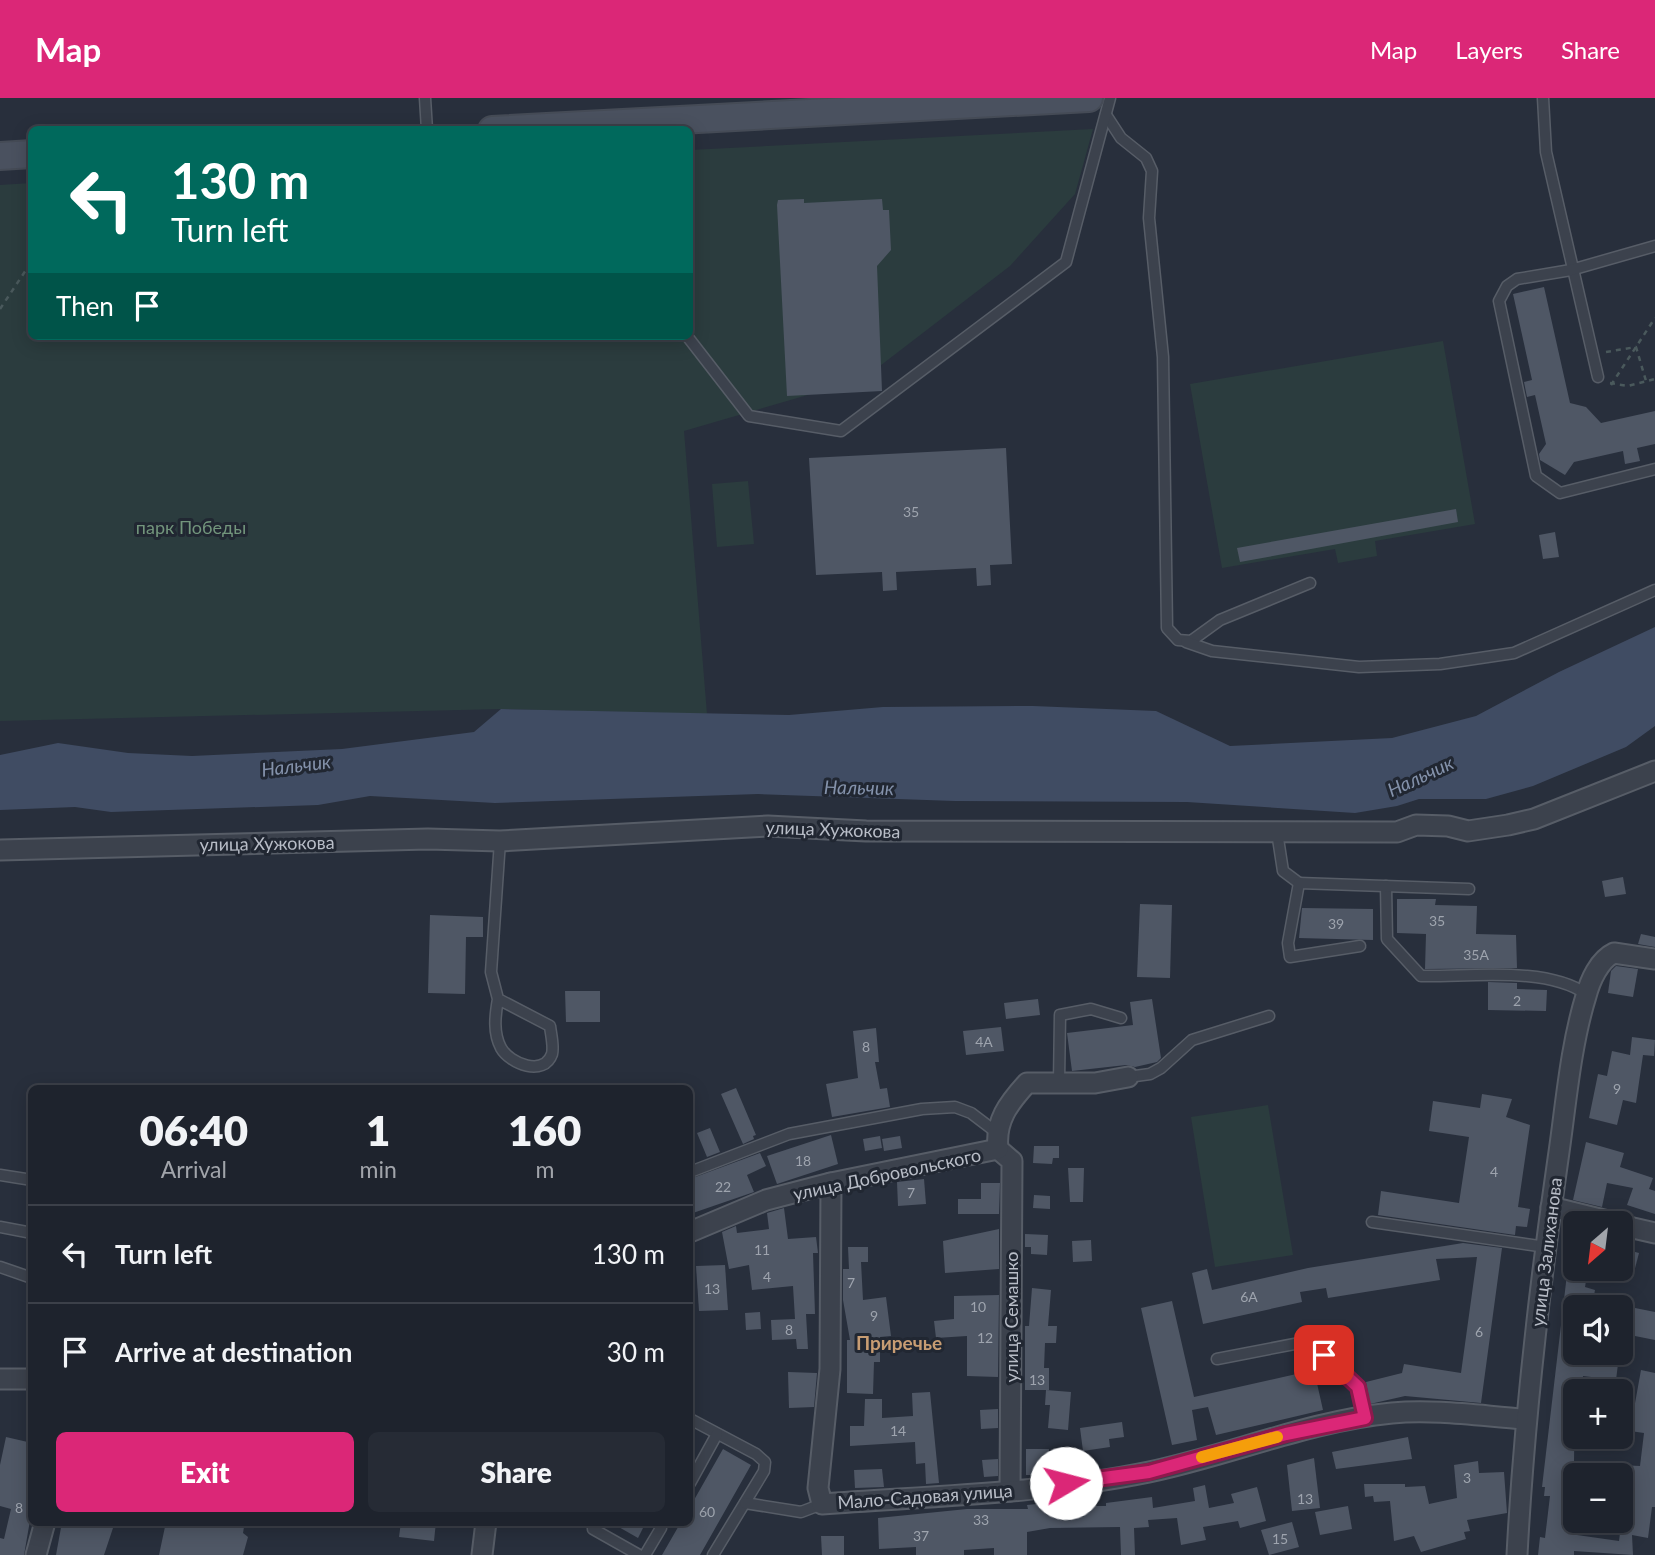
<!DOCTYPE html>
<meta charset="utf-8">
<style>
body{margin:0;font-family:Lato,sans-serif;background:#262b35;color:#f1f3f6;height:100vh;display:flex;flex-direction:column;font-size:26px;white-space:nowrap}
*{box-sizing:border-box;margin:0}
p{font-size:23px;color:#a1a4aa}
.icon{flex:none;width:38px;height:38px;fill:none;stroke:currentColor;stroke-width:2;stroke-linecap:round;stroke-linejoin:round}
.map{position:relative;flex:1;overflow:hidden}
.panel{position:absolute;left:28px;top:987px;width:665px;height:441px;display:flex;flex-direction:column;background:#1e232d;border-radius:10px;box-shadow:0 4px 18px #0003,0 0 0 2px #3c4049}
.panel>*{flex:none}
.hud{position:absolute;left:28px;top:28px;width:665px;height:214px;border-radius:10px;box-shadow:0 4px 18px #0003,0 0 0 2px #3c4049;background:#00695c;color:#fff;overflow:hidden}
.needle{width:46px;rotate:208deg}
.controls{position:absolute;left:1563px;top:1113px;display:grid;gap:14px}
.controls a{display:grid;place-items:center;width:70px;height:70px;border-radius:10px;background:#1e232d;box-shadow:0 4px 18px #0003,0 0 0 2px #3c4049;font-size:35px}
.pin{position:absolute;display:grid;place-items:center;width:60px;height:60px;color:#fff;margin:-30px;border-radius:14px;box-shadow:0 4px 10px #0006}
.me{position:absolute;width:77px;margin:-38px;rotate:82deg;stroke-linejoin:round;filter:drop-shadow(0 0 5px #0008)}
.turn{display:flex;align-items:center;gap:24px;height:147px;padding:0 28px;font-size:32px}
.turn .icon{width:91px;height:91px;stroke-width:2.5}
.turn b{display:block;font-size:49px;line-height:60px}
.then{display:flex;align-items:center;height:66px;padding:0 28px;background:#0003;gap:14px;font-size:26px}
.eta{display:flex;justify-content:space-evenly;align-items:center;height:119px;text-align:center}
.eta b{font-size:42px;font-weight:800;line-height:49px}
.action{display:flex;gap:14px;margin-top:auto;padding:14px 28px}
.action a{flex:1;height:80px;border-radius:10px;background:#db2777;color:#fff;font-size:28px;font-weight:800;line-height:80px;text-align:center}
.action a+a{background:#262b35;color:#f1f3f6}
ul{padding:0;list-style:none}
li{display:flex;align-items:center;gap:21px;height:98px;padding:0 28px;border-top:2px solid #3c4049}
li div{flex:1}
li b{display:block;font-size:26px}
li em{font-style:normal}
header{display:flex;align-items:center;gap:42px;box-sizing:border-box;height:98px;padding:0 35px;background:#db2777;color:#fff}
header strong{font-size:33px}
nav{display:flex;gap:38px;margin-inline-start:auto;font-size:24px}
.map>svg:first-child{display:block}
.green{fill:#2b3c3e}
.water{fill:#404c63}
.building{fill:#4f5765}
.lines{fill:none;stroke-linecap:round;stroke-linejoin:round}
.lane-casing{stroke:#575d67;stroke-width:13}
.street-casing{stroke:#575d67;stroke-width:23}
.secondary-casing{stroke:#454b56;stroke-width:30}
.path{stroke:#4a595c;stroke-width:2.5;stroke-dasharray:5 5;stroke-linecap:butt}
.lane{stroke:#3c424d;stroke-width:10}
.street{stroke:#3c424d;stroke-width:19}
.secondary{stroke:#4a515f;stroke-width:26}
.route-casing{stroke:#8e194d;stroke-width:18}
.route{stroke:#db2777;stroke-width:12}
.slow{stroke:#f59e0b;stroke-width:12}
.labels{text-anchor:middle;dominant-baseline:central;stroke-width:6;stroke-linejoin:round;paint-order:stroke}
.number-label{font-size:14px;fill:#9ea4ae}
.park-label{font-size:18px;fill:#72957c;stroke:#212732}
.street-label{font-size:18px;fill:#b8bdc7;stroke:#212732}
.water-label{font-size:19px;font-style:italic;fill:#8492ab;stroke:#212732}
.neighbourhood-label{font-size:19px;font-weight:bold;fill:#c89d73;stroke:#212732}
</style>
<header>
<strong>Map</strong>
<nav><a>Map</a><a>Layers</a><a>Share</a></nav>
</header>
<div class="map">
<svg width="1655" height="1457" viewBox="0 0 1655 1457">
<rect width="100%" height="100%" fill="#282f3c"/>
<g class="green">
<path d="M1093 31 1075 96 1010 168 863 281 684 333 707 616 501 611 0 623V87L31 85 32 238H690V52Z"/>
<path d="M1443 243 1475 426 1375 443 1377 458 1338 465 1335 451 1222 470 1190 286Z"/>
<path d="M748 383 754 446 717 449 712 386Z"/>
<path d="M1268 1007 1293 1157 1215 1169 1191 1019Z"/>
</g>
<path class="water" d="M1655 529V628L1626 649 1533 688 1486 701H1419L1397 708 1355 715 1187 704 955 703 758 696 495 705 370 698 318 707 111 714 75 709 0 712V657L58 645 128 655 192 658 342 651 474 634 501 611 789 617 883 609 1033 608 1156 613 1230 648 1392 640 1476 618 1559 574Z"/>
<g class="building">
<path d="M804 101V105L882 101 883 112H889L891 152 877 168 882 293 787 298 777 107 778 102Z"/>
<path d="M1544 189 1570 305 1586 309 1601 325 1655 313V346L1637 350 1640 363 1625 366 1623 353 1574 364 1565 377 1540 362 1539 356 1546 346 1535 297 1527 299 1524 284 1532 282 1513 196Z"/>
<path d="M1006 350 1012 466 990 467 991 487 977 488 976 470 896 474 897 492 883 493 882 474 816 477 809 360Z"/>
<path d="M1456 411 1458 424 1240 464 1237 450Z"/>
<path d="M1555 434 1559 459 1543 461 1539 437Z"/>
<path d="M1623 779 1626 796 1605 799 1602 783Z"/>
<path d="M1397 801H1436L1435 807 1477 808 1476 836 1516 837 1517 870 1425 871 1426 836 1397 835Z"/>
<path d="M1140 806 1172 807 1170 880 1137 879Z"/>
<path d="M1302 810 1373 811V842L1299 840Z"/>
<path d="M430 817 483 819V839H466L465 896 428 895Z"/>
<path d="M1641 836 1655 839V849L1638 846Z"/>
<path d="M1616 868 1638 871 1633 899 1608 895 1611 873Z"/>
<path d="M1488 884 1517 885V891L1547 892 1546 913 1488 912Z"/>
<path d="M565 893H600V924H566Z"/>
<path d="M1038 901 1040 917 1006 921 1004 905Z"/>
<path d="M1152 901 1161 960 1157 964 1135 969 1126 967 1072 973 1067 935 1133 927 1130 904Z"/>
<path d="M1001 929 1004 953 966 957 963 933Z"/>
<path d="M876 930 879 964H875L880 991 887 990 890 1009 832 1019 826 986 858 980 853 933Z"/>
<path d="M1632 939 1655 942 1654 958 1643 957 1636 1005 1623 1002 1617 1027 1589 1020 1598 976 1607 978 1612 953 1630 957Z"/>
<path d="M736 990 756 1037 753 1038 754 1041 743 1046 721 996Z"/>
<path d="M1482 996 1512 1001 1506 1019 1530 1027 1518 1109 1530 1111 1527 1129 1516 1128 1515 1137 1378 1117 1381 1093 1459 1105 1469 1039 1429 1033 1433 1003 1480 1010Z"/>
<path d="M710 1030 720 1054 707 1059 697 1035Z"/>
<path d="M831 1037 838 1066 777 1086 767 1058Z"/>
<path d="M880 1038 882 1050 865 1053 863 1041Z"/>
<path d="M900 1038 902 1050 884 1053 882 1041Z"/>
<path d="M1586 1044 1624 1055 1620 1069 1653 1080 1649 1091 1655 1093V1116L1627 1107 1633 1090 1607 1085 1602 1109 1573 1102Z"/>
<path d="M1034 1048H1059V1060H1053L1052 1066 1033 1065Z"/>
<path d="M760 1055 766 1068 747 1077 754 1094 690 1116V1081Z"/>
<path d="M1068 1070H1084L1083 1104H1070Z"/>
<path d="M924 1081 926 1106 898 1108 897 1084Z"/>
<path d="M981 1085H1000L999 1116H958V1101H981Z"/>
<path d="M1034 1097 1050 1098V1111L1033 1110Z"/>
<path d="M784 1110 788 1141 816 1139 818 1155H813L815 1216H806L808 1251H797L796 1241 772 1242 771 1222 795 1221 793 1188 752 1192 749 1167 729 1171 722 1134 736 1128 737 1135 769 1131 767 1115Z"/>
<path d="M999 1131V1171L945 1175 943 1143Z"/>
<path d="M1025 1136 1048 1137 1047 1157 1031 1156V1149H1025Z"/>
<path d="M1091 1142 1092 1163 1073 1164 1072 1143Z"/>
<path d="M1463 1145 1502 1150 1481 1305 1405 1298 1370 1306 1366 1284 1402 1275 1404 1266 1461 1275 1477 1159 1436 1161 1440 1182 1328 1200 1326 1190 1300 1194 1302 1204 1203 1226 1192 1175 1207 1171 1212 1192 1308 1170Z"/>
<path d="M848 1149H868V1164H861L863 1202 886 1199 891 1238 880 1239V1264H874L873 1296 847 1295V1242H850L843 1202V1171H849Z"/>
<path d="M1620 1150 1639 1155 1634 1174 1620 1170Z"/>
<path d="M725 1167 728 1212 699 1213 696 1168Z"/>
<path d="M1567 1176 1575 1177V1182L1586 1183 1585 1189 1595 1192 1593 1203 1575 1201V1255L1619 1258 1616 1282 1583 1278 1582 1293H1575L1574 1364 1613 1369 1612 1377H1575L1577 1437 1619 1443 1624 1403H1620V1367L1640 1368 1644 1335 1630 1333 1641 1272 1655 1275V1409H1652L1648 1440 1632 1437 1633 1457 1574 1453V1457H1538L1540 1439 1545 1440 1550 1398H1544L1545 1389H1542Z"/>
<path d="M1032 1190 1051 1192 1048 1228H1057L1056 1245H1045L1044 1270H1049V1292H1025V1228H1029Z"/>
<path d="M999 1197 998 1279 967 1278V1238L936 1240 934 1223 954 1221V1198Z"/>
<path d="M1172 1203 1194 1299 1314 1272 1323 1312 1216 1337 1208 1309 1192 1312 1197 1342 1172 1347 1141 1210Z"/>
<path d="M1620 1207 1655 1214V1242L1620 1235Z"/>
<path d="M760 1214 761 1231 746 1232 745 1215Z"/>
<path d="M788 1274 817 1275 814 1309 789 1310Z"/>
<path d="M1046 1292 1071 1294 1068 1332 1048 1330 1050 1307H1045Z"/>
<path d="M930 1294 939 1385 926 1386 925 1365 916 1366 915 1344 850 1348V1328H864L865 1301H882V1320L913 1318 912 1295Z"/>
<path d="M998 1311V1330L981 1331 980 1312Z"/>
<path d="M1122 1324 1124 1339 1109 1341 1110 1349 1083 1353 1080 1330Z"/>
<path d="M6 1339 32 1345V1411L24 1457H0V1440L4 1441 11 1411 0 1408V1367Z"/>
<path d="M1408 1339 1412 1361 1336 1371 1332 1354Z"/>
<path d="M723 1351 751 1367 700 1457H662L681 1424H690V1400L694 1402Z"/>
<path d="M1026 1351H1049L1048 1377H1026Z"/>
<path d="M1314 1360 1320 1410 1292 1413 1287 1367Z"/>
<path d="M998 1361V1378L984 1379 982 1362Z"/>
<path d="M1478 1363 1479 1375 1504 1374 1507 1415 1467 1422 1470 1433 1464 1434 1466 1441 1421 1454 1414 1438 1394 1443 1390 1403 1374 1404 1373 1398 1365 1399 1364 1386H1405V1389L1425 1388 1429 1406 1457 1400 1454 1367Z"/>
<path d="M882 1371 884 1389 855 1390 854 1372Z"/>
<path d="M1205 1387 1209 1410 1234 1405 1231 1396 1257 1389 1266 1423 1240 1430 1238 1423 1203 1429 1206 1442 1181 1447 1177 1420 1148 1422 1149 1429 1134 1430 1135 1457H1121L1120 1429 1050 1430 1027 1434V1457H994V1450L964 1452V1457H916V1449L879 1451 878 1420 967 1411H1028L1027 1407 1075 1402V1408H1106V1405L1152 1399 1153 1410 1195 1403 1193 1390Z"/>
<path d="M1348 1408 1352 1431 1320 1437 1315 1414Z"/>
<path d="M62 1424H115L104 1457H56Z"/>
<path d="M166 1424 195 1429 197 1425 244 1429 243 1435 248 1439 243 1457H159Z"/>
<path d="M401 1424H436L434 1443 399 1439Z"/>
<path d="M610 1424H646L638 1440Z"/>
<path d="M1292 1424 1299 1449 1269 1457 1261 1432Z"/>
<path d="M821 1438H844V1457H822Z"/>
</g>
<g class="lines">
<defs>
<g id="lane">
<path d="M425 0 427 32"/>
<path d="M1543 0 1546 54 1598 279"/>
<path d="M1106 17 1121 40 1146 60 1152 73 1149 120 1163 259 1167 530 1178 542 1191 543 1220 522 1310 485"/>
<path d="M1655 148 1571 172 1517 181 1507 188 1499 203 1536 378 1560 395 1655 371"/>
<path d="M687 238 749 318 841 333 1066 164 1110 0"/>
<path d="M1186 544 1212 553 1359 569 1440 566 1514 555 1655 492"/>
<path d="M1277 734 1283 773 1299 785"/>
<path d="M1386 788 1387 841 1421 878C1470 879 1546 868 1586 896"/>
<path d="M1360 848 1290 859 1288 845 1299 785 1469 791"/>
<path d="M498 901C495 918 493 935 501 950 510 966 544 979 552 956 554 948 551 937 550 928L498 901 491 874 500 743"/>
<path d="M1128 979 1150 976 1161 970 1192 942 1269 918"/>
<path d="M1059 985 1060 917 1091 911 1121 920"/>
<path d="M690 1074 789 1036 922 1011 955 1009 971 1015 996 1034"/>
<path d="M0 1077 32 1082"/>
<path d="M1372 1124 1546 1149"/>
<path d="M0 1129 32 1135"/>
<path d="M0 1169 32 1180"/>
<path d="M1217 1261 1310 1243 1358 1289 1365 1319"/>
<path d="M690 1321 756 1356 765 1364 764 1373 713 1457"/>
<path d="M690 1385 717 1336"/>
<path d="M745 1405 801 1414 822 1406"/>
<path d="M593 1424V1431L639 1457"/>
<path d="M645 1457 661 1430"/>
</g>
<g id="street">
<path d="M0 752 428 741 500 743 768 728 866 733 1397 734 1416 727 1448 728 1468 733 1508 727 1534 721 1655 673"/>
<path d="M998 1051 1012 1063 1010 1393"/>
<path d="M831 1085 830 1271 818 1390 822 1406C930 1398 1042 1396 1149 1374 1230 1357 1309 1323 1392 1315 1435 1311 1481 1318 1524 1321"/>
<path d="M1551 1109 1616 1125"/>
<path d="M1620 1127 1655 1135"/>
<path d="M690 1134 766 1102 831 1085 998 1051C995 1023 1008 1006 1027 985H1095L1128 979"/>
<path d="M0 1281H32"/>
<path d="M36 1457 45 1424"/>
<path d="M482 1457 486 1424"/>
<path d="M1517 1457C1524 1324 1539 1192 1558 1061 1566 1007 1570 950 1586 898 1590 883 1599 862 1614 855L1655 861"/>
</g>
<g id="secondary">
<path d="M492 32 1089 0"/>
<path d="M0 58 32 56"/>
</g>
</defs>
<use href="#lane" class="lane-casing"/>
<use href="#street" class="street-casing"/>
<use href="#secondary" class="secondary-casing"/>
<g class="path">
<path d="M0 211 32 163"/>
<path d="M1606 254 1636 249 1646 283"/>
<path d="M1610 285 1628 288 1655 281"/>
<path d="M1611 287 1655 220"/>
</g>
<use href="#lane" class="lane"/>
<use href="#street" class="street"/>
<use href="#secondary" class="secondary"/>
</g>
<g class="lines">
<defs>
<path id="route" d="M1066 1385 1149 1374 1286 1336 1365 1320 1358 1289 1324 1257"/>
</defs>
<use href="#route" class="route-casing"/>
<use href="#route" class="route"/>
<path class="slow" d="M1202 1359 1277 1339"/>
</g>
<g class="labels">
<g class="number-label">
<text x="911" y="413">35</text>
<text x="1437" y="822">35</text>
<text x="1336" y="825">39</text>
<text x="1476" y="856">35А</text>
<text x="1517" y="902">2</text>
<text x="984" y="943">4А</text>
<text x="866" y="948">8</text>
<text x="1617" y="990">9</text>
<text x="803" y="1062">18</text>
<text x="1494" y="1073">4</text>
<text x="723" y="1088">22</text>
<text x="911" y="1094">7</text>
<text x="762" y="1151">11</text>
<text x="767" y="1178">4</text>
<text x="851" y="1184">7</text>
<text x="712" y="1190">13</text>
<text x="1249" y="1198">6А</text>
<text x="978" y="1208">10</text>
<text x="874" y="1217">9</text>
<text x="789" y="1231">8</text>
<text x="1479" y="1233">6</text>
<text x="985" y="1239">12</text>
<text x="1037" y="1281">13</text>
<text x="898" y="1332">14</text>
<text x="1467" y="1379">3</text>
<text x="1305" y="1400">13</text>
<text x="19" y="1409">8</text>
<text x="707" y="1413">60</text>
<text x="981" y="1421">33</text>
<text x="921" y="1437">37</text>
<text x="1280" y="1440">15</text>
</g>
<g class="park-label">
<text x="191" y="429">парк Победы</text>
</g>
<g class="street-label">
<text transform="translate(833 731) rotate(2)">улица Хужокова</text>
<text transform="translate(267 745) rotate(-1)">улица Хужокова</text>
<text transform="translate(887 1076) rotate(-12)">улица Добровольского</text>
<text transform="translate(1546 1154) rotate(-83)">улица Залиханова</text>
<text transform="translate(1011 1219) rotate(-90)">улица Семашко</text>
<text transform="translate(925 1398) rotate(-4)">Мало-Садовая улица</text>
</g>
<g class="water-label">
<text transform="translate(296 667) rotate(-7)">Нальчик</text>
<text transform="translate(1420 678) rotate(-25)">Нальчик</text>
<text transform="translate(859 689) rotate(1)">Нальчик</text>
</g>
<g class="neighbourhood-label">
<text x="899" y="1244">Приречье</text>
</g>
</g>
</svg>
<div class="controls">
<a><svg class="needle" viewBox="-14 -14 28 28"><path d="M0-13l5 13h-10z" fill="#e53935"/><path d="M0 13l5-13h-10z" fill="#a1a4aa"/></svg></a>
<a><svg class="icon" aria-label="sound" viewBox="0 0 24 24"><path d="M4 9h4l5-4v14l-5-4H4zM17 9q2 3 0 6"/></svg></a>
<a>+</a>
<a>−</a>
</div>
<div class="pin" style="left:1324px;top:1257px;background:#d93025"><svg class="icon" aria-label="arrive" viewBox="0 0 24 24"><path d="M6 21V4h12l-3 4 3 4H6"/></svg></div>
<svg class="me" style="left:1066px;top:1385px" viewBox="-20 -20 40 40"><circle r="19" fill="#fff"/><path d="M0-13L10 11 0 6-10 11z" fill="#db2777"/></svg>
<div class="hud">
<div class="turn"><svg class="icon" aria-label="left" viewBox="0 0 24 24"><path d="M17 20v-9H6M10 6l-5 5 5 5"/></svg><div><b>130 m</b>Turn left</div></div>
<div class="then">Then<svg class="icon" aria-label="arrive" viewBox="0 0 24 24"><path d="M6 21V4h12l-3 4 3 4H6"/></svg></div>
</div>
<section class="panel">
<div class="eta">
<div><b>06:40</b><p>Arrival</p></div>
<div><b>1</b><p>min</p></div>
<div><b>160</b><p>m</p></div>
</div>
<ul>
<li><svg class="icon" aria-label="left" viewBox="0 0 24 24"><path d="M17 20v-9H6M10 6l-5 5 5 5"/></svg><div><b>Turn left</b></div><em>130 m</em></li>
<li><svg class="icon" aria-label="arrive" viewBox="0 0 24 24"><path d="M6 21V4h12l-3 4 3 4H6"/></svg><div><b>Arrive at destination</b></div><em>30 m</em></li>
</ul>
<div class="action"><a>Exit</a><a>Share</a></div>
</section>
</div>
